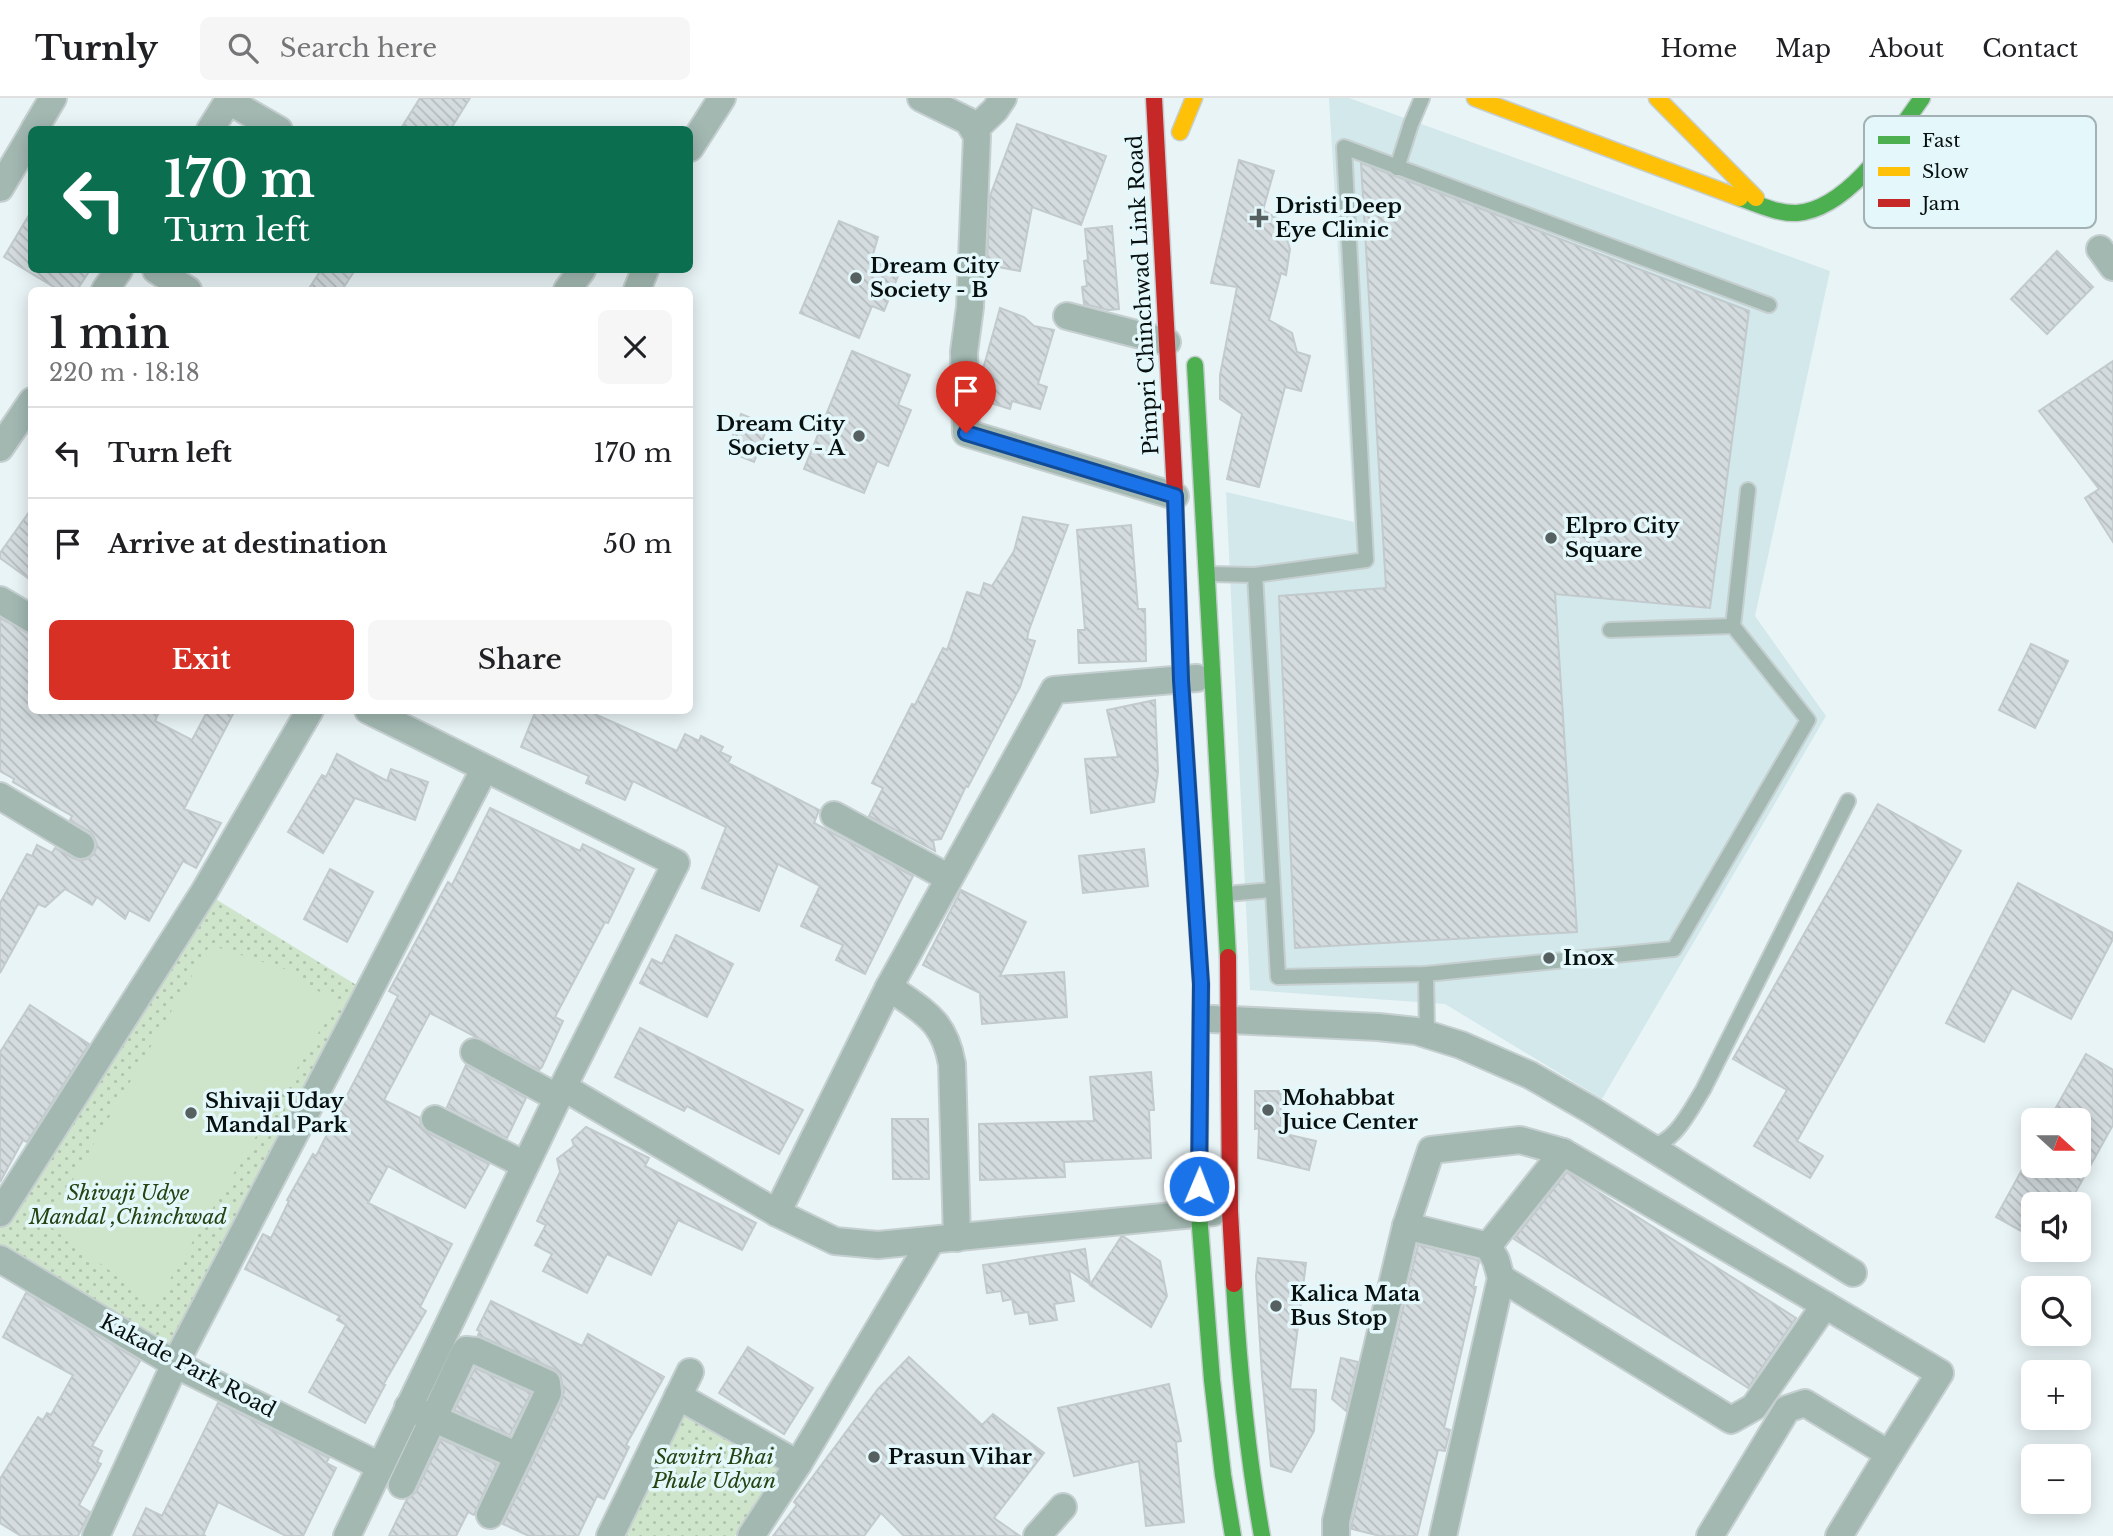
<!DOCTYPE html>
<meta charset="utf-8">
<style>
body{margin:0;font-family:"Libre Baskerville",serif;background:#f6f6f6;color:#202124;height:100vh;display:flex;flex-direction:column;font-size:26px;white-space:nowrap}
*{box-sizing:border-box;margin:0}
p{font-size:23px;color:#757577}
.icon{flex:none;width:38px;height:38px;fill:none;stroke:currentColor;stroke-width:2;stroke-linecap:round;stroke-linejoin:round}
.map{position:relative;flex:1;overflow:hidden}
.drawer{position:absolute;left:28px;top:189px;width:665px;height:427px;display:flex;flex-direction:column;background:#fff;border-radius:10px;box-shadow:0 4px 18px #0003}
.drawer>*{flex:none}
.top-card{position:absolute;left:28px;top:28px;width:665px;height:147px;border-radius:10px;box-shadow:0 4px 18px #0003;background:#0b6e4f;color:#fff;overflow:hidden}
.needle{width:46px;rotate:111deg}
.controls{position:absolute;left:2021px;top:1010px;display:grid;gap:14px}
.controls a{display:grid;place-items:center;width:70px;height:70px;border-radius:10px;background:#fff;box-shadow:0 4px 18px #0003;font-size:35px}
.pin{position:absolute;display:grid;place-items:center;width:60px;height:60px;color:#fff;margin:-72px -30px;border-radius:50% 50% 50% 0;rotate:-45deg;box-shadow:0 0 7px #0007}
.pin .icon{rotate:45deg}
.me{position:absolute;width:77px;margin:-38px;rotate:1deg;stroke-linejoin:round;filter:drop-shadow(0 0 5px #0008)}
.turn{display:flex;align-items:center;gap:24px;height:147px;padding:0 21px;font-size:32px}
.turn .icon{width:91px;height:91px;stroke-width:2.5}
.turn b{display:block;font-size:49px;line-height:60px}
.round{display:grid;place-items:center;flex:none;width:74px;height:74px;border-radius:10px;background:#f6f6f6}
.head{display:flex;align-items:center;justify-content:space-between;height:119px;padding:0 21px}
h1{font-size:42px;font-weight:600;line-height:52px}
.button{display:flex;gap:14px;margin-top:auto;padding:14px 21px}
.button a{flex:1;height:80px;border-radius:10px;background:#d93025;color:#fff;font-size:28px;font-weight:600;line-height:80px;text-align:center}
.button a+a{background:#f6f6f6;color:#202124}
ul{padding:0;list-style:none}
li{display:flex;align-items:center;gap:21px;height:91px;padding:0 21px;border-top:2px solid #e0e0e0}
li div{flex:1}
li b{display:block;font-size:26px}
li em{font-style:normal}
header{display:flex;align-items:center;gap:42px;box-sizing:border-box;height:98px;padding:0 35px;background:#fff;border-bottom:2px solid #e0e0e0}
header strong{font-size:33px}
nav{display:flex;gap:38px;margin-inline-start:auto;font-size:24px}
.search{width:490px;height:63px;background:#f6f6f6;display:flex;align-items:center;gap:18px;box-sizing:border-box;padding:0 24px;border-radius:10px;color:#757577;font-size:26px}
.map>svg:first-child{display:block}
.built{fill:#d3e8eb}
.park{fill:url(#park-dots)}
.pitch{fill:#cee5cb}
.building{fill:url(#building-back-hatch);stroke:#c2cacd;stroke-width:2}
.lines{fill:none;stroke-linecap:round;stroke-linejoin:round}
.lane-casing{stroke:#c6cfd0;stroke-width:18}
.street-casing{stroke:#c6cfd0;stroke-width:30}
.fast-casing{stroke:#c6cfd0;stroke-width:19}
.slow-casing{stroke:#c6cfd0;stroke-width:19}
.jam-casing{stroke:#c6cfd0;stroke-width:19}
.lane{stroke:#a2b8b1;stroke-width:14}
.street{stroke:#a2b8b1;stroke-width:26}
.fast{stroke:#4caf50;stroke-width:16}
.slow{stroke:#ffc107;stroke-width:16}
.jam{stroke:#c62828;stroke-width:16}
.route-casing{stroke:#114b97;stroke-width:18}
.route{stroke:#1a73e8;stroke-width:12}
.poi-dot{fill:#576060;stroke:#e4f8fb;stroke-width:2.5}
.labels{text-anchor:middle;dominant-baseline:central;stroke-width:7;stroke-linejoin:round;paint-order:stroke}
.poi-label{font-size:21px;font-weight:bold;fill:#091010;stroke:#e4f8fb;text-anchor:start}
.street-label{font-size:21px;fill:#091010;stroke:#e4f8fb}
.park-label{font-size:21px;font-style:italic;fill:#244413;stroke:#e4f8fb}
.key{fill:#e4f8fb;stroke:#a2b2b4;stroke-width:2}
.key-label{font-size:19px;fill:#091010}
</style>
<header>
<strong>Turnly</strong>
<div class="search"><svg class="icon" aria-label="search" viewBox="0 0 24 24"><circle cx="10" cy="10" r="6"/><path d="M15 15l6 6"/></svg>Search here</div>
<nav><a>Home</a><a>Map</a><a>About</a><a>Contact</a></nav>
</header>
<div class="map">
<svg width="2113" height="1438" viewBox="0 0 2113 1438">
<defs>
<pattern id="park-dots" width="8" height="8" patternUnits="userSpaceOnUse" patternTransform="scale(1.75)"><rect width="8" height="8" fill="#cee5cb"/><path d="M2 2h.1M6 6h.1" fill="none" stroke="#b0c3ad" stroke-width="1.8" stroke-linecap="round"/></pattern>
<pattern id="building-back-hatch" width="6" height="6" patternUnits="userSpaceOnUse" patternTransform="scale(1.75)"><rect width="6" height="6" fill="#d4dcdf"/><path d="M-1 5l2 2M0 0l6 6M5-1l2 2" fill="none" stroke="#b5bcbe"/></pattern>
</defs>
<rect width="100%" height="100%" fill="#e9f4f6"/>
<path class="built" d="M1329 0H1349L1830 173 1755 518 1826 618 1602 1001 1445 906 1250 892 1226 394 1354 424Z"/>
<g class="park">
<path d="M204 794 368 894 162 1258 0 1161V1115Z"/>
<path d="M691 1293 779 1365 768 1393 735 1438H618Z"/>
</g>
<path class="pitch" d="M210 847 297 875 306 886 337 904 155 1206 47 1126Z"/>
<g class="building">
<path d="M420 0H470L450 32H400Z"/>
<path d="M1017 26 1106 58 1081 127 1032 109 1020 173 987 167 990 98Z"/>
<path d="M1239 62 1274 73 1263 112 1282 123 1290 151 1286 177 1281 175 1269 222 1292 235 1297 254 1310 258 1301 293 1285 289 1259 389 1227 381 1242 316 1220 301V277L1237 189 1211 185Z"/>
<path d="M1361 65 1749 213 1710 510 1555 496 1577 834 1295 850 1279 498 1386 490Z"/>
<path d="M32 112V172H90L77 192H59L4 159Z"/>
<path d="M839 123 878 139 871 163 900 173 884 213 872 208 859 240 800 215Z"/>
<path d="M1112 128 1119 211 1108 212 1084 206 1082 189 1087 188 1084 163 1088 162 1085 131Z"/>
<path d="M2057 153 2093 189 2047 236 2011 201Z"/>
<path d="M321 172H355L342 192H308Z"/>
<path d="M1000 210 1024 219 1034 228 1054 232 1038 286 1047 289 1040 311 1012 303 1010 311 981 302 980 282Z"/>
<path d="M852 253 910 277 898 307 911 312 888 368 877 363 864 395 804 371Z"/>
<path d="M2113 263V444L2085 400 2099 391 2039 313Z"/>
<path d="M741 316 768 327 754 364 727 353Z"/>
<path d="M32 410V483L0 460V455Z"/>
<path d="M1023 419 1068 427 1029 532 1027 541 1035 543 1020 589 968 689 966 688 941 741 933 742 935 753 869 718 883 690 872 685 912 606 915 607 943 550 947 552 967 494 980 498 984 485 992 488 1014 453Z"/>
<path d="M1131 427 1138 511H1145L1146 563 1079 565 1078 532H1085L1077 432Z"/>
<path d="M0 520 32 537V612H160L155 623 192 642 208 612H235L184 711 221 725 196 770 183 763 149 823 129 812 125 821 97 799 92 807 65 791 45 809 38 806 0 875V805L27 756 32 758 37 747 52 755 55 750 73 760 81 763 89 760 94 756 97 747 94 739 90 734 70 722 72 718 13 684 14 681 0 673Z"/>
<path d="M2031 546 2068 563 2035 630 1999 612Z"/>
<path d="M1155 602 1158 674 1154 704 1091 715 1085 661 1118 659 1107 612Z"/>
<path d="M536 612H586L677 653 685 636 699 643 701 638 723 649 720 654 731 659 728 665 819 712 814 725 913 778 865 876 836 862 843 847 801 828 820 788 778 766 759 813 702 790 726 729 633 683 625 702 586 685 589 678 521 649Z"/>
<path d="M337 656 387 683 391 671 428 684 415 722 355 700 323 755 288 734 322 677 326 679Z"/>
<path d="M1878 706 1961 753 1797 1043 1823 1058 1810 1080 1754 1048 1787 992 1733 961Z"/>
<path d="M490 710 580 753 583 746 634 771 608 825 605 824 555 919 563 923 542 969 539 972 430 915 384 1002 420 1020 421 1029 428 1035 489 1066 465 1110 388 1068 368 1105 452 1146 420 1209 426 1213 383 1287H385L365 1325 309 1294 346 1227 337 1222 340 1218 245 1171 263 1136 271 1140 289 1103 287 1102 313 1056 316 1058 398 898 389 893 448 784 452 787Z"/>
<path d="M1144 751 1148 788 1083 795 1079 758Z"/>
<path d="M330 771 373 794 347 844 304 821Z"/>
<path d="M2018 785 2113 835V841L2071 921 2012 890 1984 944 1946 925Z"/>
<path d="M961 792 1026 824 1000 878 1064 874 1067 919 982 926 980 895 923 867Z"/>
<path d="M676 837 733 866 707 919 640 885 652 861 662 866Z"/>
<path d="M30 907 89 946 27 1044 23 1042 0 1084V954Z"/>
<path d="M640 930 803 1012 779 1056 687 1008 684 1013 615 979Z"/>
<path d="M2086 956 2113 972V1027L2069 1106H2034V1140L1996 1119 2024 1068H2079V1022H2049Z"/>
<path d="M466 967 526 1000 507 1040 447 1009Z"/>
<path d="M1151 974 1154 1012H1149L1151 1060 1064 1064 1065 1079 980 1082 979 1026 1094 1023 1090 979Z"/>
<path d="M1255 993H1281V1035L1316 1043 1309 1072 1258 1060 1259 1030 1255 1031Z"/>
<path d="M892 1021H928L929 1081H893Z"/>
<path d="M586 1029 649 1060 645 1068 756 1125 742 1152 678 1122 651 1177 607 1156 587 1195 543 1173 552 1156 535 1147 546 1127 537 1123 560 1074 557 1061 574 1048 572 1042Z"/>
<path d="M1567 1074 1796 1220 1748 1290 1514 1141Z"/>
<path d="M1121 1139H1124L1160 1163 1167 1198 1151 1229 1090 1187Z"/>
<path d="M1418 1147 1478 1162 1479 1164 1473 1189H1476L1444 1330 1450 1332 1445 1353 1438 1352 1417 1438H1380L1352 1431V1425Z"/>
<path d="M1085 1151 1090 1186 1069 1172 1074 1203 1054 1206 1057 1222 1030 1226 1028 1214 1015 1216 1012 1201 1003 1203 1001 1193 987 1195 983 1167Z"/>
<path d="M1258 1160 1306 1165 1290 1291 1316 1292 1314 1333 1291 1374 1271 1368 1262 1278 1256 1178Z"/>
<path d="M26 1195 140 1263 92 1348 102 1353 97 1364 101 1366 79 1407 90 1414 78 1438H21L0 1425V1381L38 1319 43 1322 47 1315 51 1317 73 1277 3 1239Z"/>
<path d="M491 1203 582 1248 588 1236 664 1279 626 1347 629 1349 604 1401 597 1398 578 1438H529L503 1426 562 1302 564 1293 560 1276 554 1271 478 1237 480 1233 477 1232Z"/>
<path d="M748 1249 813 1290 784 1336 719 1295Z"/>
<path d="M909 1259 982 1327 993 1316 1044 1355 994 1420 1020 1438H904L881 1415 864 1438H773L797 1407 794 1404 878 1291Z"/>
<path d="M1341 1260 1358 1264 1346 1313 1332 1301Z"/>
<path d="M475 1270 531 1295 510 1337 454 1312Z"/>
<path d="M1169 1286 1181 1343 1176 1344 1184 1424 1146 1428 1139 1363 1074 1378 1058 1310Z"/>
<path d="M218 1305 329 1360 326 1365 336 1370 303 1438H286L218 1404 203 1437 206 1438H133L146 1410 162 1418Z"/>
<path d="M441 1341 497 1366 474 1417 468 1414 456 1438H389L407 1401 416 1394Z"/>
</g>
<g class="lines">
<defs>
<g id="lane">
<path d="M1397 70 1411 26 1422 0"/>
<path d="M1208 476 1255 477 1278 879 1426 876 1674 851 1808 622 1733 528 1748 392"/>
<path d="M1255 477 1366 462 1344 49 1769 207"/>
<path d="M1610 532 1733 528"/>
<path d="M1226 796 1273 792"/>
<path d="M1426 876 1427 937"/>
<path d="M1649 1048C1674 1047 1691 1011 1703 992L1848 703"/>
</g>
<g id="street">
<path d="M921 0 968 23 977 38 970 209 964 254 966 335 1175 398"/>
<path d="M229 3 279 32"/>
<path d="M34 32 53 0"/>
<path d="M210 32 230 0"/>
<path d="M974 32 995 12 1003 0"/>
<path d="M690 50 722 0"/>
<path d="M0 90 32 36"/>
<path d="M2100 151 2113 169"/>
<path d="M156 172 188 192"/>
<path d="M105 192 119 172"/>
<path d="M567 192 582 172"/>
<path d="M637 192 645 172"/>
<path d="M1067 218 1167 244"/>
<path d="M0 350 32 303"/>
<path d="M0 502 32 521"/>
<path d="M0 698 81 747"/>
<path d="M834 717 949 780"/>
<path d="M889 889C923 914 944 921 952 966L957 1140"/>
<path d="M1212 921 1378 929 1416 933 1461 947 1530 977 1591 1012 1853 1175"/>
<path d="M474 954 558 1000"/>
<path d="M563 989 777 1115 835 1143 878 1147 1214 1114"/>
<path d="M435 1021 525 1067"/>
<path d="M0 1115 204 794 310 612"/>
<path d="M777 1115 889 889 1054 592 1197 580"/>
<path d="M1406 1128 1431 1052 1520 1042 1563 1054 1488 1148"/>
<path d="M0 1161 175 1266 380 1368"/>
<path d="M1501 1180 1731 1322 1754 1309 1825 1207 1563 1054"/>
<path d="M1825 1207 1940 1275 1889 1356"/>
<path d="M678 1298 798 1366"/>
<path d="M402 1387 464 1255 466 1252 476 1253 547 1285 548 1295 518 1358 408 1309"/>
<path d="M490 1417 518 1358"/>
<path d="M96 1438 175 1266 484 672"/>
<path d="M347 1438 563 989 676 765 368 612"/>
<path d="M610 1438 690 1274"/>
<path d="M751 1438 798 1366 931 1143"/>
<path d="M1037 1438 1063 1409"/>
<path d="M1336 1438V1423L1406 1128 1488 1148 1496 1162 1501 1180 1443 1438"/>
<path d="M1710 1438 1787 1311 1805 1305 1889 1356 1839 1438"/>
</g>
<g id="fast">
<path d="M1740 100C1757 106 1778 116 1797 115 1849 111 1895 38 1922 0"/>
<path d="M1195 267 1228 859"/>
<path d="M1200 997 1199 1116 1212 1282 1223 1377 1233 1438"/>
<path d="M1234 1186C1239 1271 1247 1354 1262 1438"/>
</g>
<g id="slow">
<path d="M1475 0 1740 100"/>
<path d="M1657 0 1756 100"/>
<path d="M1180 34 1194 0"/>
<path d="M1175 396 1181 582 1201 886 1200 997"/>
</g>
<g id="jam">
<path d="M1154 0 1175 396"/>
<path d="M1228 859 1230 1113 1234 1186"/>
</g>
</defs>
<use href="#lane" class="lane-casing"/>
<use href="#street" class="street-casing"/>
<use href="#fast" class="fast-casing"/>
<use href="#slow" class="slow-casing"/>
<use href="#jam" class="jam-casing"/>
<use href="#lane" class="lane"/>
<use href="#street" class="street"/>
<use href="#fast" class="fast"/>
<use href="#slow" class="slow"/>
<use href="#jam" class="jam"/>
</g>
<g class="lines">
<defs>
<path id="route" d="M966 335 1175 398 1181 582 1201 886 1199 1088"/>
</defs>
<use href="#route" class="route-casing"/>
<use href="#route" class="route"/>
</g>
<g class="poi-dot">
<path d="M1255.5 109.5h7v7h7v7h-7v7h-7v-7h-7v-7h7z"/>
<circle cx="856" cy="180" r="7"/>
<circle cx="859" cy="338" r="7"/>
<circle cx="1551" cy="440" r="7"/>
<circle cx="1549" cy="860" r="7"/>
<circle cx="1268" cy="1012" r="7"/>
<circle cx="191" cy="1015" r="7"/>
<circle cx="1276" cy="1208" r="7"/>
<circle cx="874" cy="1359" r="7"/>
</g>
<g class="labels">
<g class="poi-label">
<text x="1275" y="108">Dristi Deep<tspan x="1275" dy="24">Eye Clinic</tspan></text>
<text x="870" y="168">Dream City<tspan x="870" dy="24">Society - B</tspan></text>
<text x="845" y="326" text-anchor="end">Dream City<tspan x="845" dy="24">Society - A</tspan></text>
<text x="1565" y="428">Elpro City<tspan x="1565" dy="24">Square</tspan></text>
<text x="1563" y="860">Inox</text>
<text x="1282" y="1000">Mohabbat<tspan x="1282" dy="24">Juice Center</tspan></text>
<text x="205" y="1003">Shivaji Uday<tspan x="205" dy="24">Mandal Park</tspan></text>
<text x="1290" y="1196">Kalica Mata<tspan x="1290" dy="24">Bus Stop</tspan></text>
<text x="888" y="1359">Prasun Vihar</text>
</g>
<g class="street-label">
<text transform="translate(1143 197) rotate(-93)">Pimpri Chinchwad Link Road</text>
<text transform="translate(188 1268) rotate(28)">Kakade Park Road</text>
</g>
<g class="park-label">
<text x="128" y="1095">Shivaji Udye<tspan x="128" dy="24">Mandal ,Chinchwad</tspan></text>
<text x="714" y="1359">Savitri Bhai<tspan x="714" dy="24">Phule Udyan</tspan></text>
</g>
</g>
<rect x="1864" y="18" width="232" height="112" rx="10" class="key"/>
<rect x="1878" y="38" width="32" height="8" fill="#4caf50"/>
<rect x="1878" y="69" width="32" height="9" fill="#ffc107"/>
<rect x="1878" y="101" width="32" height="8" fill="#c62828"/>
<g class="key-label">
<text x="1922" y="49">Fast</text>
<text x="1922" y="80">Slow</text>
<text x="1922" y="112">Jam</text>
</g>
</svg>
<div class="controls">
<a><svg class="needle" viewBox="-14 -14 28 28"><path d="M0-13l5 13h-10z" fill="#e53935"/><path d="M0 13l5-13h-10z" fill="#757577"/></svg></a>
<a><svg class="icon" aria-label="sound" viewBox="0 0 24 24"><path d="M4 9h4l5-4v14l-5-4H4zM17 9q2 3 0 6"/></svg></a>
<a><svg class="icon" aria-label="search" viewBox="0 0 24 24"><circle cx="10" cy="10" r="6"/><path d="M15 15l6 6"/></svg></a>
<a>+</a>
<a>−</a>
</div>
<div class="pin" style="left:966px;top:335px;background:#d93025"><svg class="icon" aria-label="arrive" viewBox="0 0 24 24"><path d="M6 21V4h12l-3 4 3 4H6"/></svg></div>
<svg class="me" style="left:1199px;top:1088px" viewBox="-20 -20 40 40"><circle r="17" fill="#1a73e8" stroke="#fff" stroke-width="3"/><path d="M0-11L8 9 0 5-8 9z" fill="#fff"/></svg>
<div class="top-card">
<div class="turn"><svg class="icon" aria-label="left" viewBox="0 0 24 24"><path d="M17 20v-9H6M10 6l-5 5 5 5"/></svg><div><b>170 m</b>Turn left</div></div>
</div>
<section class="drawer">
<div class="head"><div><h1>1 min</h1><p>220 m · 18:18</p></div><a class="round"><svg class="icon" aria-label="close" viewBox="0 0 24 24"><path d="M6 6l12 12M18 6L6 18"/></svg></a></div>
<ul>
<li><svg class="icon" aria-label="left" viewBox="0 0 24 24"><path d="M17 20v-9H6M10 6l-5 5 5 5"/></svg><div><b>Turn left</b></div><em>170 m</em></li>
<li><svg class="icon" aria-label="arrive" viewBox="0 0 24 24"><path d="M6 21V4h12l-3 4 3 4H6"/></svg><div><b>Arrive at destination</b></div><em>50 m</em></li>
</ul>
<div class="button"><a>Exit</a><a>Share</a></div>
</section>
</div>
